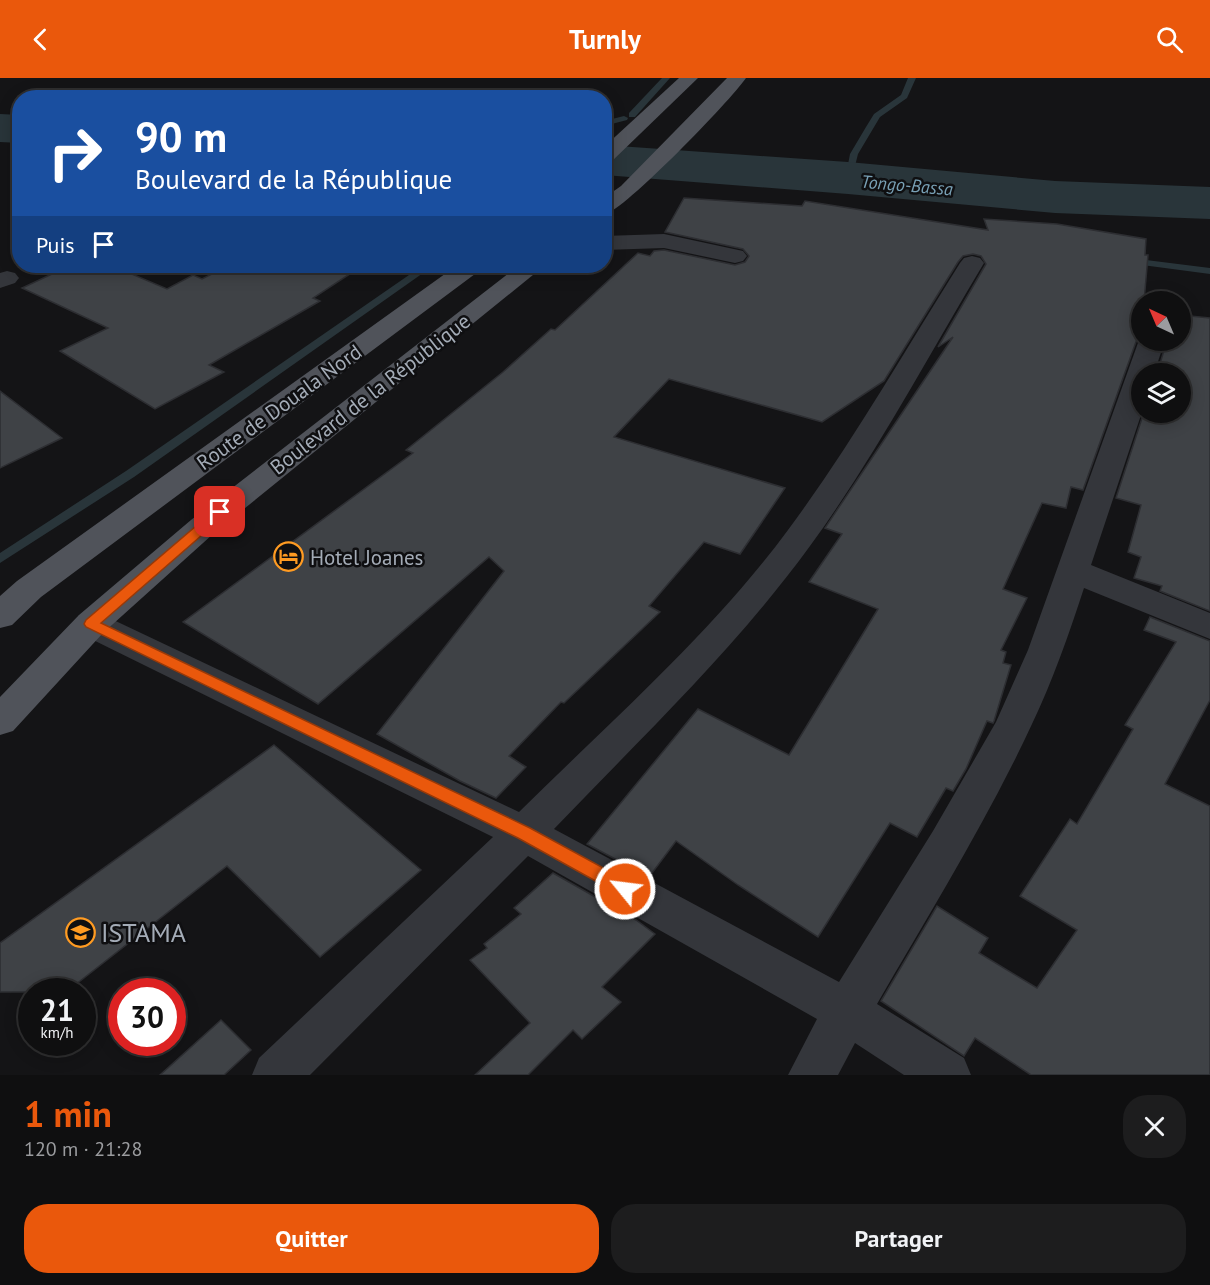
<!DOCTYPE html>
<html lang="fr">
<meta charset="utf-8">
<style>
body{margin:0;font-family:"PT Sans",sans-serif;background:#1d1d1e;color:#f1f3f6;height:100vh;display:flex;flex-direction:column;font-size:22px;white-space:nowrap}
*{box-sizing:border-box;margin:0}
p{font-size:20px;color:#9b9c9f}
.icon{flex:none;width:33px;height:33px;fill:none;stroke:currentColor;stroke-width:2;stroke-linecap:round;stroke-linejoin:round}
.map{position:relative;height:997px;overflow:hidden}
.panel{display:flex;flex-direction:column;background:#0f0f10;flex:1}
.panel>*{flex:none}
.hud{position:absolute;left:12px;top:12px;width:600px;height:183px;border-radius:24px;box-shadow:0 3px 15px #0003,0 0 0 2px #2f2f30;background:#1a4fa0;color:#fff;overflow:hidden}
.needle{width:39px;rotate:316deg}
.fabs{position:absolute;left:1131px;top:213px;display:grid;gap:12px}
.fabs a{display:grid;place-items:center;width:60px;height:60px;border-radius:50%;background:#0f0f10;box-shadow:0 3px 15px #0003,0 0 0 2px #2f2f30;font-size:30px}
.speed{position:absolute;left:18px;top:900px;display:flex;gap:12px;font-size:30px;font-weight:700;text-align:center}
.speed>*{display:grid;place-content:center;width:78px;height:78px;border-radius:50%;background:#0f0f10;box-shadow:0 3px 15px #0003,0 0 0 2px #2f2f30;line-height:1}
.speed small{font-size:15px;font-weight:400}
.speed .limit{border:9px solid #d22;background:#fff;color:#111}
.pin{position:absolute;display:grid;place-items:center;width:51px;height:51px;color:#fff;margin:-26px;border-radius:12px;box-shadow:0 3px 9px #0006}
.me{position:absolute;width:66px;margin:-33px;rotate:299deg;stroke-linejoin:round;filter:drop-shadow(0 0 4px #0008)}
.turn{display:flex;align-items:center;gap:21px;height:126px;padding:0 24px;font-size:27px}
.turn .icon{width:78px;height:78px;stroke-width:2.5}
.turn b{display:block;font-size:42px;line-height:51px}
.then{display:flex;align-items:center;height:57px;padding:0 24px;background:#0003;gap:12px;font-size:22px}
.round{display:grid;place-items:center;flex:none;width:63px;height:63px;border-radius:24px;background:#1d1d1e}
.summary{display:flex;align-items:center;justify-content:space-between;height:102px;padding:0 24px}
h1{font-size:36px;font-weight:700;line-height:45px;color:#ea580c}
.button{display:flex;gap:12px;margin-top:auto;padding:12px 24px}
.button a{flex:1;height:69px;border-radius:24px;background:#ea580c;color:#fff;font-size:24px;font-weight:700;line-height:69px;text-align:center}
.button a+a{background:#1d1d1e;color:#f1f3f6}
header{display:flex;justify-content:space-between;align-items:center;height:78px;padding:0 24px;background:#ea580c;color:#fff;font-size:27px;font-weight:700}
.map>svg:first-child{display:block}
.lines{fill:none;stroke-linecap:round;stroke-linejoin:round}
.stream{fill:#29353a;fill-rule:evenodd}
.river{fill:#29353a;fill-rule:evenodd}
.building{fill:#3f4246;stroke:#2d2e32;stroke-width:1.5}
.minor{fill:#34363b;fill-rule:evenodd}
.major{fill:#50535a;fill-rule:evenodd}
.route{fill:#ea580c;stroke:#983908;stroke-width:1.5}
.labels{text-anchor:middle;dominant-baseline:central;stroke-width:5;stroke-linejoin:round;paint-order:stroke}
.far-water-label{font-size:18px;font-style:italic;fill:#78a0b5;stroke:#0f0f11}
.street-label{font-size:21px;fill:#a4acb7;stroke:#0f0f11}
.poi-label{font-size:21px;fill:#a4acb7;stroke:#0f0f11;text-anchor:start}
.near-poi-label{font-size:26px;fill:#a4acb7;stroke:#0f0f11;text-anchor:start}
</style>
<header><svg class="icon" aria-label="back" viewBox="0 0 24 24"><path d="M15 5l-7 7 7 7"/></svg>Turnly<svg class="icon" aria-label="search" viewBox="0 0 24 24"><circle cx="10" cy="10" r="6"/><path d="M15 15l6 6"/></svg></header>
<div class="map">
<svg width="1210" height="997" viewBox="0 0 1210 997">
<rect width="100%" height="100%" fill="#141416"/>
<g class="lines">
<g class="stream">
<path d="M662 0H670L635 39H629V35Z"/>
<path d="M908 0H916L907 20 880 39 858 76 852 100 845 102 850 76 866 49 874 36 901 17Z"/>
<path d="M624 38 628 40 627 42 604 48V43Z"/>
<path d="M1130 180 1210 190V196L1127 185 1125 183Z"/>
<path d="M422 188H433L134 399 0 485V475L126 393Z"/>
</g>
<g class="river">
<path d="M0 36 20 37V65L0 64Z"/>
<path d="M604 67 848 84 1055 103 1210 109V141L1055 135 848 116 604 97Z"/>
</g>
</g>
<g class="building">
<path d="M684 120 802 128 805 123 988 152 984 141 1057 146 1146 161 1145 177H1148L1144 224H1142V257L1137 261 1083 412 1071 409 1066 430 1042 425 1003 511 1027 520 1001 572 1006 574 1003 585 1011 587 994 643 993 645 987 643 966 691 953 713 946 710 917 759 890 745 818 859 738 807 676 763 649 799 587 766 698 631 789 677 878 531 809 504 842 456 825 450 953 259 938 269 986 186 981 178 973 176 963 178 958 184 884 303 822 344 669 301 614 359 785 410 740 476 704 464 649 528 660 534 564 625 561 624 509 678 526 689 496 720 460 703 377 656 504 493 489 479 318 626 183 544 413 375 406 372 503 294 551 251 555 252 638 175 650 178 654 173 664 172 735 187 745 184 749 178 743 171 665 154Z"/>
<path d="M69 188H113L167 211 193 197 202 201 228 188H362L313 220 320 223 209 287 224 294 155 331 60 273 108 250 22 210Z"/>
<path d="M1180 237 1210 240V533L1160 513 1162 508 1134 500 1141 479 1128 474 1141 427 1116 420 1144 334H1180V296H1157L1167 262H1180Z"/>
<path d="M0 313 62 360 0 390Z"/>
<path d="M1150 539 1210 563V622L1165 706 1210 728V997H1031L975 960 964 978 881 923 937 828 988 860 979 875 1037 910 1077 852 1020 818 1070 741 1077 746 1133 651 1125 647 1176 564 1144 552Z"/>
<path d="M274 667 421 792 320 879 227 788 66 914H0V865Z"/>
<path d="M553 795 636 842 655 856 602 909 621 924 582 961 573 952 528 997H475L530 945 470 882 487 870 484 866 521 836 514 830Z"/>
<path d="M221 942 251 972 224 997H160Z"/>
</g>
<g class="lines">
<g class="minor">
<path d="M664 156 743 173 747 178 743 183 735 185 664 170 604 172V158Z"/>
<path d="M972 178 980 180 984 185C927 280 875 379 810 468 735 571 642 659 554 751L839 904 933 753 996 644 1028 572 1139 262 1142 259V262H1165L1154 296H1142V334L1091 487 1210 535V561L1084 510C1069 556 1053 602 1032 646 987 743 930 834 877 926L964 980 971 997H904L855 965 838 997H788L817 941 528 778 310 997H252L259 980 493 759 79 555 74 546 79 537 91 534 103 537 519 734C611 643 711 556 788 452 851 367 904 274 960 185L964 180Z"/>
<path d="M7 193 15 195 19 200 15 205 0 210V195Z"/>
</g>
<g class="major">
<path d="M679 0H698L611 84 604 86V69Z"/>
<path d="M727 0H746C731 22 625 132 604 137V120L621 108Z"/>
<path d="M456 188H483L479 193 41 519 12 547 0 550V518L17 503Z"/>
<path d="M518 188H544L213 456 103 555 13 653 0 657V619L79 537 191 442Z"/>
</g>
</g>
<path class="route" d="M220 430 226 434 225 437 101 545 530 750 631 805 634 811 631 816 625 819 619 816 518 760 86 549 84 546 86 542 216 431Z"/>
<defs>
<symbol id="hotel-ring" viewBox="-11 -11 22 22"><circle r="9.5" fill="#0f0f11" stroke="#ff9b22" stroke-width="1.5"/><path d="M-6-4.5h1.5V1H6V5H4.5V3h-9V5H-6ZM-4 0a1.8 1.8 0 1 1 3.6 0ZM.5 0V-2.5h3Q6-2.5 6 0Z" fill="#ff9b22"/></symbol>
<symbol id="school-ring" viewBox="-11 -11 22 22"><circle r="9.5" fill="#0f0f11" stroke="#ff9b22" stroke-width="1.5"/><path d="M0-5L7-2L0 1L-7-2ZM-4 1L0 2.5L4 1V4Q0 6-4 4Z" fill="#ff9b22"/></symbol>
</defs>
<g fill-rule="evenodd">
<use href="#hotel-ring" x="272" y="462" width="33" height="33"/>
<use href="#school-ring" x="64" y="838" width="33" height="33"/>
</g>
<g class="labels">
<g class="far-water-label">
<text transform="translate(907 107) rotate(5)">Tongo-Bassa</text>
</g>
<g class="street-label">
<text transform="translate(370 316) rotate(-38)">Boulevard de la République</text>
<text transform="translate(279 329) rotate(-36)">Route de Douala Nord</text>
</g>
<g class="poi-label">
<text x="310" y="479">Hotel Joanes</text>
</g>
<g class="near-poi-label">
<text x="101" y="854">ISTAMA</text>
</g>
</g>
</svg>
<div class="fabs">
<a><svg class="needle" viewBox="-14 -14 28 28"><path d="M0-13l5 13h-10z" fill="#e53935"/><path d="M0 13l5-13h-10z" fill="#9b9c9f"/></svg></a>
<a><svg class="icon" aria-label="layers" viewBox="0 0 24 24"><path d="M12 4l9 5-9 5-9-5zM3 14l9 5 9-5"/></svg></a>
</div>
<div class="speed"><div>21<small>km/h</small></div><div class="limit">30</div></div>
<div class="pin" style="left:220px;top:434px;background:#d93025"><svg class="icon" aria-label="arrive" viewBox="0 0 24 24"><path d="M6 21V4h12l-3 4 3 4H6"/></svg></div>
<svg class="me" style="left:625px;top:811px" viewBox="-20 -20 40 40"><circle r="17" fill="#ea580c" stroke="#fff" stroke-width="3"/><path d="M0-11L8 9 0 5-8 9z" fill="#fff"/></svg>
<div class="hud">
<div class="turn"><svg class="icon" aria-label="right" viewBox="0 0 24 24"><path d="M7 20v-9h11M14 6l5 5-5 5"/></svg><div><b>90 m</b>Boulevard de la République</div></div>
<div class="then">Puis<svg class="icon" aria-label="arrive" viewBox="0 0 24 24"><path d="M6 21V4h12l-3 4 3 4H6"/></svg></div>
</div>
</div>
<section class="panel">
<div class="summary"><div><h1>1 min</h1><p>120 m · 21:28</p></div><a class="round"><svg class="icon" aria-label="close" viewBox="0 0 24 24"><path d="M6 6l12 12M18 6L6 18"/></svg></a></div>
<div class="button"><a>Quitter</a><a>Partager</a></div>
</section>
